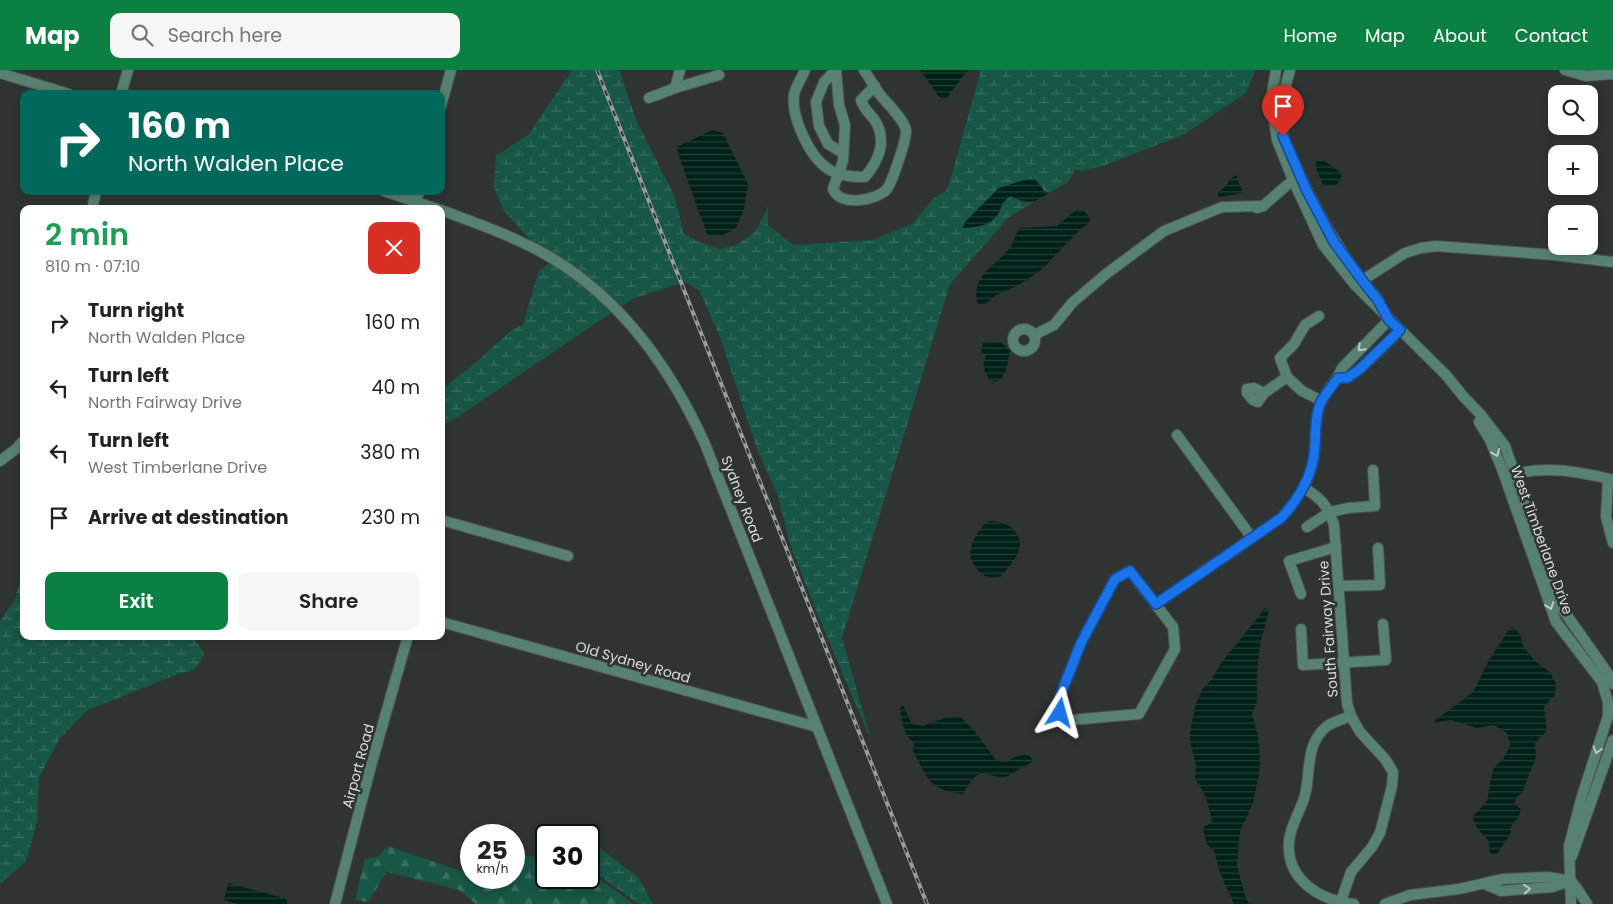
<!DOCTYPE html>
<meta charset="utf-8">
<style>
body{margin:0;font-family:Poppins,sans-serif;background:#f6f6f6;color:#222;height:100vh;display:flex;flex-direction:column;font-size:19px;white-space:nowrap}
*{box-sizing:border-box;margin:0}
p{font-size:16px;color:#767676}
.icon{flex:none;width:28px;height:28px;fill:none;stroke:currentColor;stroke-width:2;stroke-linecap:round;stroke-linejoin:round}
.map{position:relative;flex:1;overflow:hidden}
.panel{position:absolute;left:20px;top:135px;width:425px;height:435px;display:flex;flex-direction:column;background:#fff;border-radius:10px;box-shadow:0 2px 8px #0003}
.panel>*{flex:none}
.hud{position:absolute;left:20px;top:20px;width:425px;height:105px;border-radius:10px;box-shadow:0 2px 8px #0003;background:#00695c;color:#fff;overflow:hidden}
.tools{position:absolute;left:1548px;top:15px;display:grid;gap:10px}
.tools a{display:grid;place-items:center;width:50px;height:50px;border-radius:10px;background:#fff;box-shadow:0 2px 8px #0003;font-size:25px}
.speed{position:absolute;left:460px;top:754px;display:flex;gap:10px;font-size:25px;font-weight:700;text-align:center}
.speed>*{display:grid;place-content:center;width:65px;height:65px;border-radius:50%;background:#fff;box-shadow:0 2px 8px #0003;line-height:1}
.speed small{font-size:12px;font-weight:400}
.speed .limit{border:2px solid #111;border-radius:8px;background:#fff;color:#111}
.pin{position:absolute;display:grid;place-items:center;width:42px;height:42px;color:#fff;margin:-51px -21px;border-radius:50% 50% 50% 0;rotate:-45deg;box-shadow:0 0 5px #0007}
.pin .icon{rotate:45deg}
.me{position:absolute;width:55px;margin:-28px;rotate:8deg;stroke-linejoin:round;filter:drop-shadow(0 0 4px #0008)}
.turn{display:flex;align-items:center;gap:18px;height:105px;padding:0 25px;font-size:22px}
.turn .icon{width:65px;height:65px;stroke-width:2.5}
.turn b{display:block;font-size:35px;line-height:42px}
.round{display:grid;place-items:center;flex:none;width:52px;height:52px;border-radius:10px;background:#f6f6f6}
.summary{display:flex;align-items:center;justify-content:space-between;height:85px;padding:0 25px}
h1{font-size:30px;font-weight:600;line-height:38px;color:#1e9e55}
.cta{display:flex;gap:10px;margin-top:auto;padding:10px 25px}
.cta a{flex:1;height:58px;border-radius:10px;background:#0b8043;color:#fff;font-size:20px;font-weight:600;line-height:58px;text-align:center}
.cta a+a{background:#f6f6f6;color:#222}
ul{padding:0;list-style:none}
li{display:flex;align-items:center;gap:15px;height:65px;padding:0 25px}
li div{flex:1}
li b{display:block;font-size:19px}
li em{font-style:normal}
header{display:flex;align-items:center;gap:30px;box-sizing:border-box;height:70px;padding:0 25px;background:#0b8043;color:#fff}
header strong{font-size:24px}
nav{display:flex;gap:28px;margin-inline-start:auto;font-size:18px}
.search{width:350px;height:45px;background:#f6f6f6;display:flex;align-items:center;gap:12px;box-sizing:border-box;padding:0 18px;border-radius:10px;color:#767676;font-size:19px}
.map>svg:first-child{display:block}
.forest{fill:url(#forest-firs)}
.wetland{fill:url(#wetland-marsh)}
.water{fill:url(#water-rules)}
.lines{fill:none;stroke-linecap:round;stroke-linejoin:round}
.minor-casing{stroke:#4e5250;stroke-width:12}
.minor{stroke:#578172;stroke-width:10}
.rail-casing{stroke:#999d9c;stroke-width:4}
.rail{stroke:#2f3432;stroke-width:2;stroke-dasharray:5.5;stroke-linecap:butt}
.oneway{stroke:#bfcac6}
.route-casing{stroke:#114b97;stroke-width:12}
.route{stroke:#1a73e8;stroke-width:9}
.labels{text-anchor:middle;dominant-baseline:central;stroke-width:5;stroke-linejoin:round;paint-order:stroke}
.street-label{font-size:14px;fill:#d9dcdb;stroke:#2f3432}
</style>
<header>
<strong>Map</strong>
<div class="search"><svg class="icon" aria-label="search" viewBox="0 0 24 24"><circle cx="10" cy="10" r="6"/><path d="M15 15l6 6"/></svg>Search here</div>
<nav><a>Home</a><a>Map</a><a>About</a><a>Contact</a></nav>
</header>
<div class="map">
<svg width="1613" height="834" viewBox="0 0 1613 834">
<defs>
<pattern id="forest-firs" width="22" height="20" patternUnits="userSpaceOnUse" patternTransform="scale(1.25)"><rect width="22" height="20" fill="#185645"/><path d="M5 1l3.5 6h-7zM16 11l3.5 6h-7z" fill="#396e5f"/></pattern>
<pattern id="wetland-marsh" width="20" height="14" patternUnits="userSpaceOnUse" patternTransform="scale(1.25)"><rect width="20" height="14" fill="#185645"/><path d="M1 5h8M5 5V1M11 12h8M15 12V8" fill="none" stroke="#396e5f"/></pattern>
<pattern id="water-rules" width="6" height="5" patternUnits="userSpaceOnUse" patternTransform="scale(1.25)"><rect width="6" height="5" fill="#002117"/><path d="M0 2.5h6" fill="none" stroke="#254138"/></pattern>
</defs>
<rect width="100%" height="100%" fill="#2f3432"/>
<path class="forest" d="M388 776 464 802 471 801V808H514V790L522 785 546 788V808H589V802L634 834H476L459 820 387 802 368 832 355 830 365 789 377 787Z"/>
<g class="wetland">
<path d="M572 0H619L637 52 674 125 684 164 697 171 719 179 737 175 756 161 768 137V155L793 175 872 170 912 154 934 128 945 122 949 115 981 0H1255L1246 23 1185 64 1100 97 1081 101 1075 99 1069 111 1049 123H1045L1035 109H1028L999 118 964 153 998 145 1003 132 1011 126 1022 132H1034L1009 147 950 214 842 568 871 670 816 541 790 474 778 426 757 379 720 267 699 220 684 212 632 229 621 237 535 175 504 141 494 117 496 86 529 64Z"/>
<path d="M550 192 586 216 614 241 453 350 441 356V320L474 294 513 259 523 255 538 203Z"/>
<path d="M24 493V566H190L198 574 204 583 199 594 194 600 178 604 88 640 60 668 39 707 37 752 26 791 0 814V551L15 530Z"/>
<path d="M593 773 638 807 653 834H639L589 798V775Z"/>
</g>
<g class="water">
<path d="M920 0H968L946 29 940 28Z"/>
<path d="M713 60 723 63 748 114 744 139 736 158 721 166H708L693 126 676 77Z"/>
<path d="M1318 90 1325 91 1341 103V108L1336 116H1328L1323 115 1316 98V92Z"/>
<path d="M1236 105 1243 123 1220 127 1218 126V122L1226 116 1230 109Z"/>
<path d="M1028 109H1035L1045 122 1049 123C1032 134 1030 134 1010 126 1003 131 1002 135 999 142 992 156 977 157 963 158L964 153 999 118Z"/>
<path d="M1077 139 1084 141 1090 148 1089 153 1080 160 1041 200 1019 215 996 225 984 235 977 233C972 205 994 197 1009 179 1013 173 1016 165 1019 158L1057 156Z"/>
<path d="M983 271 1002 273 1010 280C1009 287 1005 319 991 310 987 308 985 300 983 296L986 284H983L981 281Z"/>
<path d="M988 451C997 451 1007 452 1014 460 1029 477 1012 493 1000 507 996 507 991 508 987 507 984 506 980 502 978 500 962 485 975 462 988 451Z"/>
<path d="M1264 538 1269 540 1260 575 1257 603V632L1252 644 1258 666 1260 687 1259 704 1253 733 1240 761 1237 796 1246 829 1250 834H1234L1221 806 1214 781 1206 773 1203 758 1212 752C1209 735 1205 722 1195 709L1196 696 1190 671V662L1196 633 1202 620 1211 610 1221 593 1260 545Z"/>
<path d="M1512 557 1520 564 1523 576 1535 591 1550 602 1556 614 1555 625 1544 637 1547 660 1535 673 1536 687 1522 723 1517 727 1514 733 1521 739 1520 744 1511 757V763L1497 784 1492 785 1489 781V771C1482 764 1474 756 1473 746L1487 731 1492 703 1495 696 1503 690 1510 675 1507 663 1494 655 1477 658 1451 650 1432 653 1473 622 1488 592 1508 561Z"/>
<path d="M903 635 912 654 923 656 945 648 960 647 973 659 996 690 1006 692 1015 687 1027 684 1032 689V692C1026 695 1010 705 1005 707 998 708 992 705 985 704 974 702 968 716 963 724 951 724 933 717 927 707 922 699 918 690 913 681L914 673C903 665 902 651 900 638Z"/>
<path d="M228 813 287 829V834H238L224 830Z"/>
</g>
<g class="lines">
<defs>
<g id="minor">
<path d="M805 0C802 8 795 17 794 25 791 46 809 86 827 98 837 106 852 107 865 107 879 90 888 70 874 49 869 43 863 38 861 30L875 16"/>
<path d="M836 0 839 35 845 55 843 91 833 119C840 137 876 131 887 119 892 112 907 69 906 60 904 50 888 34 881 26 875 18 870 9 864 0"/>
<path d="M836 0 824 12 816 32 819 56 828 74 843 83"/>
<path d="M1276 0 1271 29 1277 70 1293 110 1323 175 1355 215 1446 305 1463 326 1481 345 1505 376 1561 537 1609 605 1613 614"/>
<path d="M1290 0C1283 23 1280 40 1283 64 1284 75 1292 86 1296 96 1317 144 1343 189 1378 229"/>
<path d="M1565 0 1586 6 1613 4"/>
<path d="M0 3 69 24"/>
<path d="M675 18 680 0"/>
<path d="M121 24 128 0"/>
<path d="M649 28 675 18 719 5"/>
<path d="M441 36 451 0"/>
<path d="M384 121 437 139"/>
<path d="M1257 138 1263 136 1293 110"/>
<path d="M92 139 96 121"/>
<path d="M414 139 419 121"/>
<path d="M441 140C467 150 494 159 519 171 609 211 666 288 705 374L887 834"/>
<path d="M1358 213 1405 183 1421 178 1436 176 1555 185 1613 192"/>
<path d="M1319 246 1305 255 1294 274 1280 288 1287 307 1302 321 1322 331"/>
<circle cx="1024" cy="270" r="11"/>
<path d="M1034 265 1054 255 1072 233 1106 204 1164 161 1222 137 1263 136"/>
<path d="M1338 308H1347L1360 299 1400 261"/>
<path d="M1264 323 1258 332 1253 330 1247 323V319L1254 318 1264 323 1287 307"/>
<path d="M1479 352 1490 370 1502 399 1556 552 1602 612 1608 632V646L1582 726 1569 776 1571 834"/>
<path d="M1177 365 1252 468"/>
<path d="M0 391 16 379 24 370"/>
<path d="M1509 407C1538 394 1583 402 1613 410"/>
<path d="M1608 409 1606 447 1613 473"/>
<path d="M1304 418C1321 428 1328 436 1334 455L1347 633 1351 646 1360 662 1385 689 1393 702 1392 716 1380 763 1372 777 1351 802 1340 834"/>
<path d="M441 450 568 486"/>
<path d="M1307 457 1330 442 1348 438 1375 436 1373 400"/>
<path d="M1130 501 1173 557 1175 579 1139 644 1071 650 1060 643V626L1081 573 1115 509Z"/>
<path d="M1339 516 1380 515 1378 478"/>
<path d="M1301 524 1289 491 1336 477"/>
<path d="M1156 534 1281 448C1296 432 1308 414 1313 392 1317 373 1313 349 1322 331 1327 319 1337 311 1342 298L1389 250"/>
<path d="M441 552 817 657"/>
<path d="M1301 559 1303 595 1386 590 1383 554"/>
<path d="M1351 646C1343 649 1332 652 1326 657 1305 675 1311 701 1305 725 1301 741 1290 755 1289 772 1286 810 1321 831 1354 834"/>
<path d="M1572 786 1613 670"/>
<path d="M1571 811 1578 820 1587 834"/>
<path d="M1484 814 1501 821 1552 817 1570 811"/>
<path d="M335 834 372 692 408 566"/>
<path d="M1385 834 1410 825 1459 819 1503 809 1548 807 1571 811"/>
</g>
</defs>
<use href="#minor" class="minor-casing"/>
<use href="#minor" class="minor"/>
<defs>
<path id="rail" d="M597 0 927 834"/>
</defs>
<use href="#rail" class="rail-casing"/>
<use href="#rail" class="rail"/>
</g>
<defs><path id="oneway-chevron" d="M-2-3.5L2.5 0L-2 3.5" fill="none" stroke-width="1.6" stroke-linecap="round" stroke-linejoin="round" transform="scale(1.25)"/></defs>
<g class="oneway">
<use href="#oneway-chevron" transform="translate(1361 278) rotate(135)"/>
<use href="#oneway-chevron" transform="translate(1496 383) rotate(68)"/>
<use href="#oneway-chevron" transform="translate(1550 536) rotate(70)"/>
<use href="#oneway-chevron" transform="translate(1597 680) rotate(108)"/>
<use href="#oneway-chevron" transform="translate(1527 819) rotate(-4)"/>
</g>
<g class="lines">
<defs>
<path id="route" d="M1060 643V626L1081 573 1115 509 1130 501 1156 534 1281 448C1296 432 1308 414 1313 391 1317 373 1313 347 1322 330 1327 322 1333 315 1338 308H1347L1360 299 1400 260 1389 250 1378 230 1365 214 1334 172 1307 121 1283 66"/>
</defs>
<use href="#route" class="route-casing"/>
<use href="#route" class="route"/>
</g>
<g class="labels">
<g class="street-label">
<text transform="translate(742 429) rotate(69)">Sydney Road</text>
<text transform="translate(1542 470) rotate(70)">West Timberlane Drive</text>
<text transform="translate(1328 559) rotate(-94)">South Fairway Drive</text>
<text transform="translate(633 592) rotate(16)">Old Sydney Road</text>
<text transform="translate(358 696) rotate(-75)">Airport Road</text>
</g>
</g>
</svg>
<div class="tools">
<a><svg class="icon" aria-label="search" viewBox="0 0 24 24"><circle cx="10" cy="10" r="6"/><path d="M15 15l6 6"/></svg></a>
<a>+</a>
<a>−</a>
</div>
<div class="speed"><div>25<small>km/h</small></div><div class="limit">30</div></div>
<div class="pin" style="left:1283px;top:66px;background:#d93025"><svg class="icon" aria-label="arrive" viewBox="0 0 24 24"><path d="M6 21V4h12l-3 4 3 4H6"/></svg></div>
<svg class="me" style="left:1060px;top:643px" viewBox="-20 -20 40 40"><path d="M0-17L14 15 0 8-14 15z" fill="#1a73e8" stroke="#fff" stroke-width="4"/></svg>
<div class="hud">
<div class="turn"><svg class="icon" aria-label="right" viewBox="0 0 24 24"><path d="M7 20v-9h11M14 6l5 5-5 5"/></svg><div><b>160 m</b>North Walden Place</div></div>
</div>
<section class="panel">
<div class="summary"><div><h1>2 min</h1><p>810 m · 07:10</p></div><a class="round" style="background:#d93025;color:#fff"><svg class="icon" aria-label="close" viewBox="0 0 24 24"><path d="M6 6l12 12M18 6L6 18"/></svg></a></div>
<ul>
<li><svg class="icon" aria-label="right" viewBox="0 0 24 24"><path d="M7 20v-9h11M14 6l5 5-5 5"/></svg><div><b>Turn right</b><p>North Walden Place</p></div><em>160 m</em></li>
<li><svg class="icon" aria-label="left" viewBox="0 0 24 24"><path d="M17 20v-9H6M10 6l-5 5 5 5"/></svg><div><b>Turn left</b><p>North Fairway Drive</p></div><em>40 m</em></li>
<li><svg class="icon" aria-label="left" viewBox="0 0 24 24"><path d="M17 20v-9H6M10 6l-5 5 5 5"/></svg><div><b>Turn left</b><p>West Timberlane Drive</p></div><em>380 m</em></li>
<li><svg class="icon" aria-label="arrive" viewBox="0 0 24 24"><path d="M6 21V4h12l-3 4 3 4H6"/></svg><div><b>Arrive at destination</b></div><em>230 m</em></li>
</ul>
<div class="cta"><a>Exit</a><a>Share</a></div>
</section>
</div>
